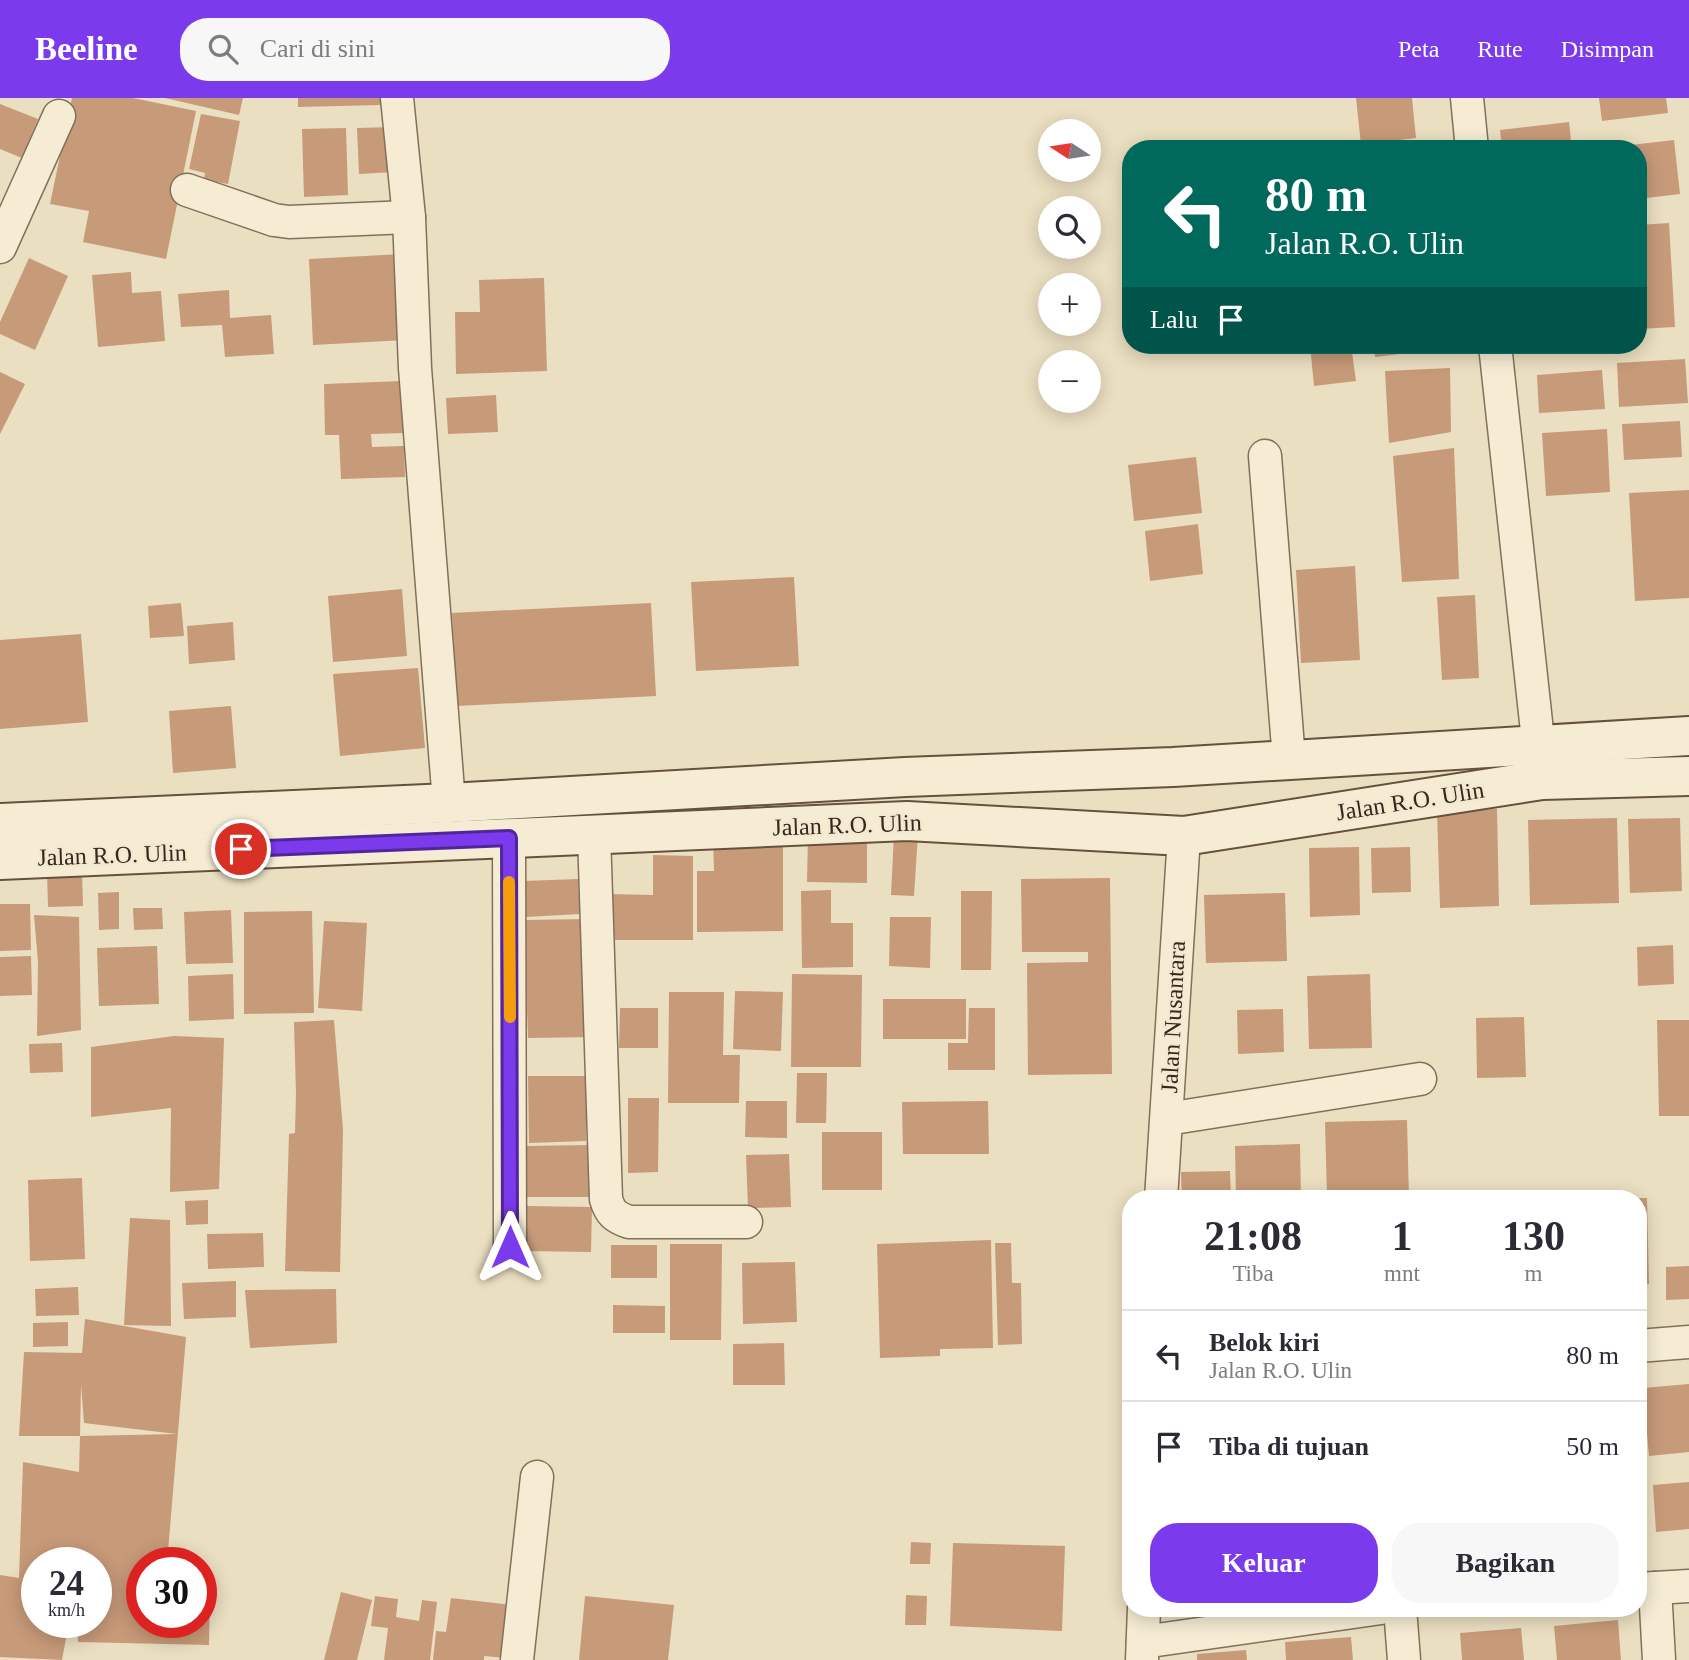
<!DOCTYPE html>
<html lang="id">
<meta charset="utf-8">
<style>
body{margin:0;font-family:"Times New Roman",serif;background:#f7f7f7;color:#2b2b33;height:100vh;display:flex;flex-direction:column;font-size:26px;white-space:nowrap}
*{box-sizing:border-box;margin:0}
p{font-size:23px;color:#7c7c81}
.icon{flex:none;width:38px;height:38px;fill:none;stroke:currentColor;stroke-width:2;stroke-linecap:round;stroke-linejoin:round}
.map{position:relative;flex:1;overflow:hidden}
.panel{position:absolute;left:1122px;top:1092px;width:525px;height:427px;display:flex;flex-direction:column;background:#fff;border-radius:28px;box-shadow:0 4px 18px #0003}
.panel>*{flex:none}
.banner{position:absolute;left:1122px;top:42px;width:525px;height:214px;border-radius:28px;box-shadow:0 4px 18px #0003;background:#00695c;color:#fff;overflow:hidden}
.needle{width:46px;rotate:282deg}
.fabs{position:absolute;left:1038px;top:21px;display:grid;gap:14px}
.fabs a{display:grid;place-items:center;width:63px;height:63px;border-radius:50%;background:#fff;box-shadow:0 4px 18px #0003;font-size:35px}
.speed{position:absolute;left:21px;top:1449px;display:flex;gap:14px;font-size:35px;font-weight:700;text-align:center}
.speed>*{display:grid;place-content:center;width:91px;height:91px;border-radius:50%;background:#fff;box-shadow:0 4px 18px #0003;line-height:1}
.speed small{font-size:18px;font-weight:400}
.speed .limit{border:10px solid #d22;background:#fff;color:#111}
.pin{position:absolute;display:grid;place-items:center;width:60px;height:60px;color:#fff;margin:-30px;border:4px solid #fff;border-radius:50%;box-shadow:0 2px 7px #0007}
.me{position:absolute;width:77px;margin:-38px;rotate:0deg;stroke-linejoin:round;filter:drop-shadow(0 0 5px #0008)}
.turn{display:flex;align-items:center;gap:24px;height:147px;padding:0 28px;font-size:32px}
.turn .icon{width:91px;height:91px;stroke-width:2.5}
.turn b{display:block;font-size:49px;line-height:60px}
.then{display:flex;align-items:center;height:66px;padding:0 28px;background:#0003;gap:14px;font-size:26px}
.eta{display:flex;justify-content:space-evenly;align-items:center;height:119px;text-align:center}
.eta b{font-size:42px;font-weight:800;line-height:49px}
.cta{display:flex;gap:14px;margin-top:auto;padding:14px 28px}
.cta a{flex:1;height:80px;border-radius:28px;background:#7c3aed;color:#fff;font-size:28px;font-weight:800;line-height:80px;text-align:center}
.cta a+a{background:#f7f7f7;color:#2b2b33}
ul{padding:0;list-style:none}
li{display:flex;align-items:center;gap:21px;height:91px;padding:0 28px;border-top:2px solid #e1e1e2}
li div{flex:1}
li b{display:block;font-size:26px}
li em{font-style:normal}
header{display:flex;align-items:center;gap:42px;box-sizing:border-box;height:98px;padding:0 35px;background:#7c3aed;color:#fff}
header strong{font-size:33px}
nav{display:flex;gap:38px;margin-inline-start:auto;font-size:24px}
.search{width:490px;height:63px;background:#f7f7f7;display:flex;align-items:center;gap:18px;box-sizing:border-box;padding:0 24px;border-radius:28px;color:#7c7c81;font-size:26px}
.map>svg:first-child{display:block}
.building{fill:#c79a79;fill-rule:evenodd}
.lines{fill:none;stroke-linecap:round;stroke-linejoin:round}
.street-casing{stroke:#83705a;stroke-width:35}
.secondary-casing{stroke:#65523d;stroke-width:42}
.street{stroke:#f6ecd4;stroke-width:32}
.secondary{stroke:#f6ecd4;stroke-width:38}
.route-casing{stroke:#51269a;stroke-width:18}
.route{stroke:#7c3aed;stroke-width:12}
.slow{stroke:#f59e0b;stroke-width:12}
.labels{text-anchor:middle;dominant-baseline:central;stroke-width:5;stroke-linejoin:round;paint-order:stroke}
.street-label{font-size:24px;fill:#34291d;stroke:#f3e9d1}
</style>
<header>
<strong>Beeline</strong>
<div class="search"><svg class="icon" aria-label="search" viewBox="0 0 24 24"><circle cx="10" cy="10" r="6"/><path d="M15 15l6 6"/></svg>Cari di sini</div>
<nav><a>Peta</a><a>Rute</a><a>Disimpan</a></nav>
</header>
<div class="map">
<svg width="1689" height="1562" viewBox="0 0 1689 1562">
<rect width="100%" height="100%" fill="#ebdfc1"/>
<g class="building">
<path d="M72 0H133L196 13 166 161 83 144 89 113 50 106Z"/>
<path d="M165 0H243L239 17Z"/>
<path d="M298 0H380V7L298 9Z"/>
<path d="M1356 0H1412L1416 40 1361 47Z"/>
<path d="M1599 0H1666L1668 15 1602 23Z"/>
<path d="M0 6 38 21 22 60 0 51Z"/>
<path d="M201 16 240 23 228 86 204 82 205 75 189 71Z"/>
<path d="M1569 24 1572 51H1502L1500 32Z"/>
<path d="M394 29 395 74 359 76 357 30Z"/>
<path d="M346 30 348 97 304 99 302 31Z"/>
<path d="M1674 42 1680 96 1638 101V51L1613 49Z"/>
<path d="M1669 125 1675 229 1638 231V127Z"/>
<path d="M402 156 406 242 313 247 309 161Z"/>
<path d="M29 160 68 178 35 252 0 236V224Z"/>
<path d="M131 174 132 195 161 193 165 243 98 249 92 177Z"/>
<path d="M544 180 547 273 456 276 455 214H480L479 182Z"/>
<path d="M229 192 230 220 271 217 274 256 225 259 222 227 181 229 178 196Z"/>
<path d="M1310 247H1351L1356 283 1314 288Z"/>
<path d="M1374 247H1447L1448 250 1375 259Z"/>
<path d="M1685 261 1688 305 1619 309 1617 265Z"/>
<path d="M1450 270 1451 334 1389 345 1385 273Z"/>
<path d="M1602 272 1605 311 1539 315 1537 277Z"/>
<path d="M0 274 25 286 0 336Z"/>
<path d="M403 283 404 335 371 336 372 349 404 348 405 379 341 381 339 337H325L324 286Z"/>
<path d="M496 297 498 334 448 336 446 300Z"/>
<path d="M1680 323 1682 359 1624 362 1622 326Z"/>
<path d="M1607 331 1610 394 1546 398 1542 335Z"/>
<path d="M1454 350 1459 481 1402 484 1393 358Z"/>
<path d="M1196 359 1202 415 1134 423 1128 367Z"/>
<path d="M1689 392V500L1635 503 1629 395Z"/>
<path d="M1198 426 1203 476 1150 483 1145 433Z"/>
<path d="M1355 468 1360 562 1301 565 1296 472Z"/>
<path d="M794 479 799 568 696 573 691 484Z"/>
<path d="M402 491 407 558 333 564 328 498Z"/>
<path d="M1475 497 1479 580 1442 582 1437 499Z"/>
<path d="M181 505 184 538 150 540 148 508Z"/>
<path d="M651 505 656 598 457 608 452 515Z"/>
<path d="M233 524 235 562 189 566 187 528Z"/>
<path d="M81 536 88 624 0 631V542Z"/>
<path d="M418 570 425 650 340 658 333 576Z"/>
<path d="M231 608 236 670 173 675 169 613Z"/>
<path d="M1497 711 1499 808 1440 810 1437 713Z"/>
<path d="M1617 720 1619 805 1530 807 1528 722Z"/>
<path d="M1680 720 1682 793 1630 795 1628 721Z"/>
<path d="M894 736H918L914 798 891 797Z"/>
<path d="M808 737H867V785L807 784Z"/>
<path d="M713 741H783V833L697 834V773H714Z"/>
<path d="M1359 749 1360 817 1310 819 1309 750Z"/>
<path d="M1410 749 1411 794 1372 795 1371 750Z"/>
<path d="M653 757 693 758V842H607L608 796 653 797Z"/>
<path d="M82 773 83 808 48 809 47 774Z"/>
<path d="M1110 780 1112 976 1028 977 1027 865 1088 864V854H1022L1021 781Z"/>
<path d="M578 781 580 816 526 819 524 783Z"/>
<path d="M831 792V825H853V869L802 870 801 793Z"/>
<path d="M961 793H992L991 872H961Z"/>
<path d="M119 794V831L99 832 98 795Z"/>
<path d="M1285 795 1287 863 1206 865 1204 797Z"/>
<path d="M0 806H30L31 852 0 853Z"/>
<path d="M133 810H162L163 831 134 832Z"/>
<path d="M231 812 233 865 186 866 184 814Z"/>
<path d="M312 813 314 915 244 916V814Z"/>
<path d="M34 817 79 819 81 932 37 938 38 864Z"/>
<path d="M890 819H931L930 870 889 868Z"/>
<path d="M589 821 593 939 528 940 524 822Z"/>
<path d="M324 823 367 825 362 913 318 910Z"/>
<path d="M1673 847 1674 886 1638 888 1637 849Z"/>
<path d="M157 848 159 906 99 908 97 850Z"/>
<path d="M31 858 32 897 0 898V859Z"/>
<path d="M233 876 234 921 189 923 188 878Z"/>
<path d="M792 876 862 877 861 969H791Z"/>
<path d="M1370 876 1372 950 1309 951 1307 878Z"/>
<path d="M735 893 783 894 781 953 733 951Z"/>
<path d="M669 894H724L723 957H740L739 1005H668Z"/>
<rect x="883" y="901" width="83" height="40"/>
<path d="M620 910H658V950H619Z"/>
<path d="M969 910H995V972H948V945H968Z"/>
<path d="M1283 911 1284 954 1238 956 1237 912Z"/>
<path d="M1524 919 1526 979 1477 980 1476 920Z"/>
<path d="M334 922 343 1032 340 1174 285 1173 289 1036 295 1035 296 996 294 924Z"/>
<path d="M1657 922H1689V1018H1659Z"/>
<path d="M174 938 224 940 219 1091 170 1094 171 1010 91 1019V949Z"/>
<path d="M62 945 63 974 30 975 29 946Z"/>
<path d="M797 975H827L826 1025H796Z"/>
<path d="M528 978H586V1043L529 1045Z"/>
<path d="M628 1000H659L658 1074 628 1075Z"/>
<path d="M746 1003H787V1040L745 1039Z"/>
<path d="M988 1003 989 1056H903L902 1004Z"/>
<path d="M1407 1022 1409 1101H1327L1325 1024Z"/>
<rect x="822" y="1034" width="60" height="58"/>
<path d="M1300 1046 1301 1101H1236L1235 1048Z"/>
<path d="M591 1047V1099H526V1048Z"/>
<path d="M789 1056 791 1109 748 1110 746 1057Z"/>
<path d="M1230 1073 1231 1101H1182L1181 1074Z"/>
<path d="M82 1080 85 1161 30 1163 28 1082Z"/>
<path d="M1638 1100H1647L1649 1186H1638Z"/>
<path d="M208 1102V1126L186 1127 185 1103Z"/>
<path d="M526 1108 592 1109 591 1154 526 1153Z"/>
<path d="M130 1120 170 1122 171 1228 124 1227Z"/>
<path d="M263 1135 264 1169 208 1171 207 1136Z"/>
<path d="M991 1142 993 1250 940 1251V1258L880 1260 877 1146Z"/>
<path d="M995 1145H1011L1012 1185H1021L1022 1246 998 1247Z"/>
<path d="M670 1146H722L721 1242H670Z"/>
<rect x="611" y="1147" width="46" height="33"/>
<path d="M795 1164 797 1224 743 1226 742 1165Z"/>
<path d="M1689 1168V1201L1666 1202V1169Z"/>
<path d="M236 1183V1219L184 1221 182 1185Z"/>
<path d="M78 1189 79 1217 36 1218 35 1191Z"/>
<path d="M336 1191 337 1245 250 1250 245 1192Z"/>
<path d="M613 1207 665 1208V1235H613Z"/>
<path d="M85 1221 186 1239 167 1465H142V1524H201V1491H210L209 1547 78 1544 77 1524H96V1465H37V1524H69L62 1562 0 1559V1477L19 1480 23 1364 79 1374 80 1338H19L24 1254 82 1255ZM81 1286 84 1325 177 1336 80 1338Z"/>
<path d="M68 1224V1248L33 1249V1225Z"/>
<path d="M784 1245 785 1287H733V1246Z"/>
<path d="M1689 1286V1354L1649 1358 1643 1290Z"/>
<path d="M1689 1384V1431L1656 1434 1653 1387Z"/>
<path d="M911 1444 931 1445 930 1466H910Z"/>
<path d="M953 1445 1065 1448 1062 1533 950 1528Z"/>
<path d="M341 1494 372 1502 357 1562H324Z"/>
<path d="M906 1497 927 1498 926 1527H905Z"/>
<path d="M375 1498 398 1501 396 1519 419 1523 422 1502 437 1504 430 1562H384L388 1530 371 1528Z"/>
<path d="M585 1498 674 1507 668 1562H579Z"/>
<path d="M451 1500 512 1507 506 1560 484 1558V1562H433L436 1533 446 1534Z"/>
<path d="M1618 1522 1621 1562H1557L1554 1528Z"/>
<path d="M1521 1530 1524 1562H1462L1460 1535Z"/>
<path d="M1351 1539 1353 1562H1286L1285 1544Z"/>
<path d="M1246 1552 1247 1562H1197V1556Z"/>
</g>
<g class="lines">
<defs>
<g id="street">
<path d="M397 0 409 119 415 270 449 705"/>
<path d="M1467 0 1472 51"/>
<path d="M187 92 274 122 289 124 409 119"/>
<path d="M0 149 59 18"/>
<path d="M1495 247 1541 670"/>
<path d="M1265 358 1289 662"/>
<path d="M594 736 606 1101C610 1115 615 1119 629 1124H746"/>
<path d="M509 739 510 1149"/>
<path d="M1167 1021 1420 981"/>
<path d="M1161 1101 1184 738"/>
<path d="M1638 1248 1689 1244"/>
<path d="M1655 1490 1659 1562"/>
<path d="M1638 1491 1689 1488"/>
<path d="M1400 1510 1404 1562"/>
<path d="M1143 1544 1381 1510"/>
<path d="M517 1562 537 1379"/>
<path d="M1142 1562 1144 1510"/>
</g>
<g id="secondary">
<path d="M0 725 449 705 905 679 1173 669 1689 638"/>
<path d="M0 762 907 723 1184 738 1542 682 1689 678"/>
</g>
</defs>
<use href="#street" class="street-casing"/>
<use href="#secondary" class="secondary-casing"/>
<use href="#street" class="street"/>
<use href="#secondary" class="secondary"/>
</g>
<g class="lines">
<defs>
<path id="route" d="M241 751 509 740 510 1149"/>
</defs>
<use href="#route" class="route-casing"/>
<use href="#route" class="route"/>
<path class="slow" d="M509 784 510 919"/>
</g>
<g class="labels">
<g class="street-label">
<text transform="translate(1410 703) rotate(-9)">Jalan R.O. Ulin</text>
<text transform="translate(847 727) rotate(-2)">Jalan R.O. Ulin</text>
<text transform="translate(112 757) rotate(-2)">Jalan R.O. Ulin</text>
<text transform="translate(1173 919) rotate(-87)">Jalan Nusantara</text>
</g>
</g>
</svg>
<div class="fabs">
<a><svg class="needle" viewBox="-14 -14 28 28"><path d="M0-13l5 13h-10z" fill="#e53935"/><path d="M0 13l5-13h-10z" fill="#7c7c81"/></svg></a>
<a><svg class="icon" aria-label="search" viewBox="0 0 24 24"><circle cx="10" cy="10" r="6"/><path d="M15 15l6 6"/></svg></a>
<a>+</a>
<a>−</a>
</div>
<div class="speed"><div>24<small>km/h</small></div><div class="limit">30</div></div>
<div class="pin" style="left:241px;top:751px;background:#d93025"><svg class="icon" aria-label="arrive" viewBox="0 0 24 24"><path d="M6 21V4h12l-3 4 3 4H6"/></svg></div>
<svg class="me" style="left:510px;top:1149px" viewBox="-20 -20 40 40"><path d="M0-17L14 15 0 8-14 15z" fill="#7c3aed" stroke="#fff" stroke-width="4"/></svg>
<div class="banner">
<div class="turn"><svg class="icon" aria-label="left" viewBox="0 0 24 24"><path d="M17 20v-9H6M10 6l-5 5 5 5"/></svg><div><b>80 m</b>Jalan R.O. Ulin</div></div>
<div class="then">Lalu<svg class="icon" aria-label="arrive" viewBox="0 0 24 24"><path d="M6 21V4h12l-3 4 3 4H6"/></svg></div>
</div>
<section class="panel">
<div class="eta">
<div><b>21:08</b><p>Tiba</p></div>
<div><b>1</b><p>mnt</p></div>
<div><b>130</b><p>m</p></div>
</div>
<ul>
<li><svg class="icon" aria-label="left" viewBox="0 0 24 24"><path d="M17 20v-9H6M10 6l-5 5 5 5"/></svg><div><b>Belok kiri</b><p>Jalan R.O. Ulin</p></div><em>80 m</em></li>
<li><svg class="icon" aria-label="arrive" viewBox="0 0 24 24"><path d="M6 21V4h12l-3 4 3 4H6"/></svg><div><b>Tiba di tujuan</b></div><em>50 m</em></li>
</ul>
<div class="cta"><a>Keluar</a><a>Bagikan</a></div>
</section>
</div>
